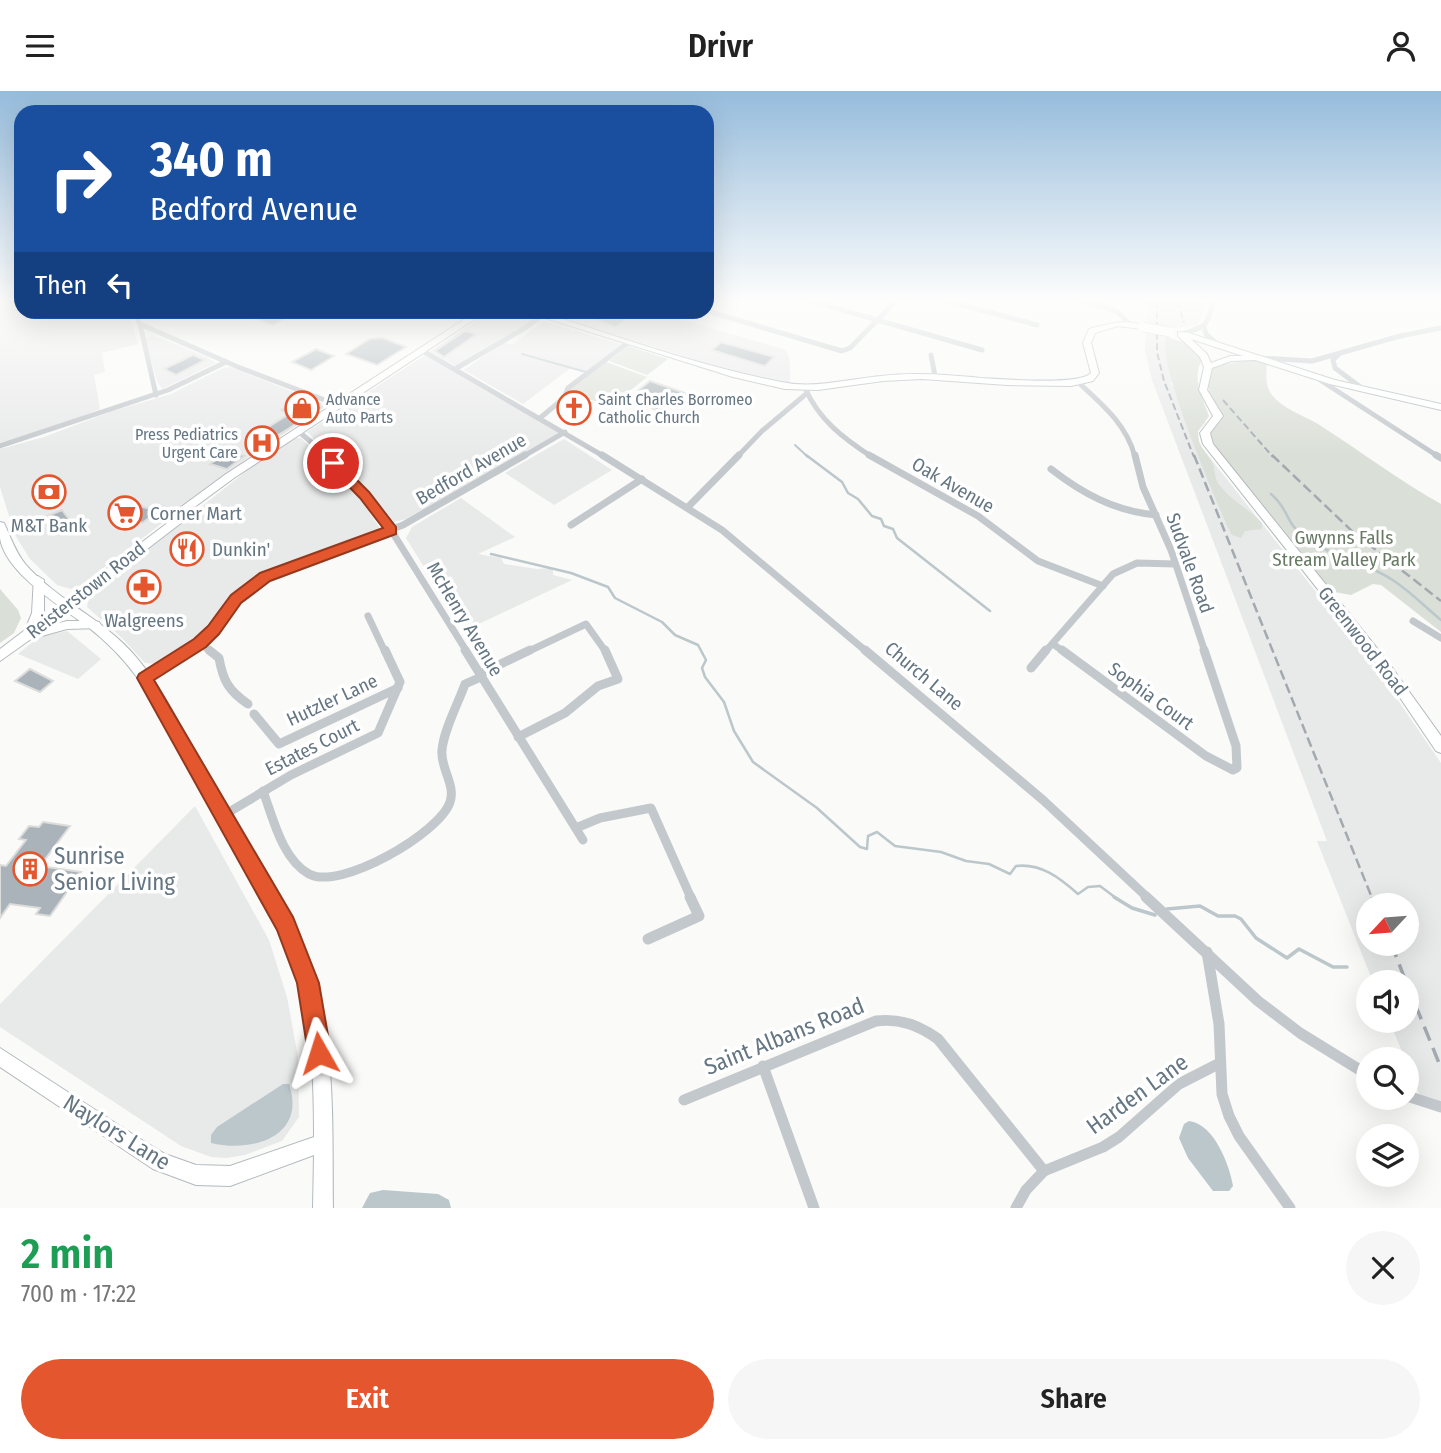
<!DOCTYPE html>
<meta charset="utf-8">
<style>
body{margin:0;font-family:"Fira Sans Condensed",sans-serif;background:#f6f6f6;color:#222;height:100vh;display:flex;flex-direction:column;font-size:26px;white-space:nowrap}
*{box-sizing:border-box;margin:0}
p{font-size:23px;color:#767676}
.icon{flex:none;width:38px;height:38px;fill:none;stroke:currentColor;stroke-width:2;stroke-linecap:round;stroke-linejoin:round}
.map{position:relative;height:1117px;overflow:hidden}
.side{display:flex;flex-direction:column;background:#fff;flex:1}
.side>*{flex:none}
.guide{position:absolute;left:14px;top:14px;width:700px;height:214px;border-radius:21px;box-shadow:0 7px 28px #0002;background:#1a4fa0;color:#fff;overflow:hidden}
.needle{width:46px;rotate:244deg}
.fabs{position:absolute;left:1356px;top:802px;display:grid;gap:14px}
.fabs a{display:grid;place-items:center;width:63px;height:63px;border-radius:50%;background:#fff;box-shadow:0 7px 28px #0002;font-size:35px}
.pin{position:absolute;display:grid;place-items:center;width:60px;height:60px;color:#fff;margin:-30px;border:4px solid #fff;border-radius:50%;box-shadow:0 2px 7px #0007}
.me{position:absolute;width:77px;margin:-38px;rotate:354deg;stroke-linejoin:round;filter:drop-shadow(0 0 5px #0008)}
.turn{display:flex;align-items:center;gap:24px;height:147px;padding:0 21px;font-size:32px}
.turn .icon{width:91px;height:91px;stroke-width:2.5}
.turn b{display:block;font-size:49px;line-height:60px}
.then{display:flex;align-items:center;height:66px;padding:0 21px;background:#0003;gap:14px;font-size:26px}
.round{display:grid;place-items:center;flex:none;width:74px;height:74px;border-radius:37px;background:#f6f6f6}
.head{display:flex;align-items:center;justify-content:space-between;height:119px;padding:0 21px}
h1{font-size:42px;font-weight:600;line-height:52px;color:#1e9e55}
.cta{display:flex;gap:14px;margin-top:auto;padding:14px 21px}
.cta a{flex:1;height:80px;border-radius:42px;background:#e4572e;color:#fff;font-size:28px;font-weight:600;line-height:80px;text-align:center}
.cta a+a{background:#f6f6f6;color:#222}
header{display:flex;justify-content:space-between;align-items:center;height:91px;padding:0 21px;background:#fff;font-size:32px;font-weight:600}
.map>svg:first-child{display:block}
.built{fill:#e8e9e9;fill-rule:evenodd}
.green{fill:#dadfd7}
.water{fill:#bbc7cb}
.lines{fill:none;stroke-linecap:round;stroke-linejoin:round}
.stream-far2{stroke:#bbc7cb;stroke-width:2}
.stream-far1{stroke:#bbc7cb;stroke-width:2.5}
.stream{stroke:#bbc7cb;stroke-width:3.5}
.building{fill:#aab3b9;stroke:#dcdcda;stroke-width:2}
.secondary-casing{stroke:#b3babf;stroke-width:2}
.primary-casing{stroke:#b5babe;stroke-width:2}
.street-far3{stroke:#c3c8cc;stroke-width:5}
.street-far2{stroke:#c3c8cc;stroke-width:7}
.street-far1{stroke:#c3c8cc;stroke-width:9}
.street{stroke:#c3c8cc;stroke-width:11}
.secondary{fill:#fff;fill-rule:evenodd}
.primary{fill:#fff;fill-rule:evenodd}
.rail-far2{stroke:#a2aab0;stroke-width:2;stroke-dasharray:7 3.5;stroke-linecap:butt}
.rail-far1{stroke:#a2aab0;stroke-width:2.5;stroke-dasharray:10 4.5;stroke-linecap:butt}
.rail{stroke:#a2aab0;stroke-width:3.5;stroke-dasharray:15 8;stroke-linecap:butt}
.secondary-bridge-casing{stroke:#b3babf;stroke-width:10;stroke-linecap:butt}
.secondary-bridge{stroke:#fff;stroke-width:9}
.route{fill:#e4572e;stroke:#94391e;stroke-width:2}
.labels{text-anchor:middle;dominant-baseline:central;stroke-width:7;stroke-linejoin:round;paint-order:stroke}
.far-poi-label{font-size:16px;fill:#657683;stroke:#fff;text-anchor:start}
.street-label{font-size:19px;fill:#657683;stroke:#fff}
.poi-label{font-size:19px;fill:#657683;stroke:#fff;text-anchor:start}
.park-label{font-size:19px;fill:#687a64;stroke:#fff}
.near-poi-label{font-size:23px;fill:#657683;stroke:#fff;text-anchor:start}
.near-street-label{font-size:23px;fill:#657683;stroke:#fff}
</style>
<header><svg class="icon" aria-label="menu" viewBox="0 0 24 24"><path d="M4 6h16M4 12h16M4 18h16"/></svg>Drivr<svg class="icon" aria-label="person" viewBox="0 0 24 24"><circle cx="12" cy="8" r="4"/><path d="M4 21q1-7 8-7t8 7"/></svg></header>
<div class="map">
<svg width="1441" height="1117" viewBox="0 0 1441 1117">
<rect width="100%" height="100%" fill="#fafaf8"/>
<g class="built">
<path d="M8 210H21V220L129 221 138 253 102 262 105 281 94 284 100 318 65 333 0 352V217Z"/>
<path d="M1147 210H1206L1198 234 1169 238 1178 290 1170 292 1206 331 1198 340 1199 353 1373 573 1441 672V1011L1420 1006 1407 968H1405L1389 929H1407V891H1373L1317 750H1327L1152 289 1145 259ZM1368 814H1407V852H1368Z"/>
<path d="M551 220 655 221 786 259 790 270V294L738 282 551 224Z"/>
<path d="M489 221H517L536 228 456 275 430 261Z"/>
<path d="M544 230 622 254 588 281 572 276 523 313 464 279 503 251 512 254Z"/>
<path d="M152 244 205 265 216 272 162 298 157 290 145 248Z"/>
<path d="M425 264 560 341 406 428 394 431 363 393 307 341Z"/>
<path d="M230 276 324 313 325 316 249 366 81 494 71 498 57 494 30 468 15 444 0 396V358L44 346 110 321 171 303 223 277Z"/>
<path d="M294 347H301L359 406 379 436 378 439 262 482 231 505 195 548 156 573 145 572 122 547 87 516 89 505 254 374Z"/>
<path d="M564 348 612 379 554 414 505 382Z"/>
<path d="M461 407 515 446 478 463 501 467 504 473 537 478 553 477V484L572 489 464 540 406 447 412 436Z"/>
<path d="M67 540 101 568 78 588 18 563 39 546Z"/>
<path d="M195 715 269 849 287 906 298 966 299 1026 282 1050 245 1064 227 1067 211 1066 181 1055 0 936V913Z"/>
</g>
<g class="green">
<path d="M1167 246 1189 253 1203 268C1190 285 1203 308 1209 325L1198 340C1197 353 1204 359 1211 369 1216 377 1213 387 1220 395 1232 410 1249 418 1262 432V438L1245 440 1241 447 1232 444 1227 435C1216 408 1153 264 1167 246Z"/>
<path d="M628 255 668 268 647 284 609 270Z"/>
<path d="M1247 269 1267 272C1266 282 1265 295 1272 304 1283 318 1303 324 1318 333 1359 359 1398 389 1441 413V541L1381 494 1373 493 1351 504 1329 500 1215 360 1209 343 1222 326C1211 307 1202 296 1214 275Z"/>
<path d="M606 271 647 286 610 316 568 300Z"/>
<path d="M0 498 18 519 21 527 14 542 0 552Z"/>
</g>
<g class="water">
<path d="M283 993H289C307 1046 252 1062 211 1052V1044L217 1036Z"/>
<path d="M1189 1030C1214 1033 1229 1073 1233 1095L1229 1100H1213L1188 1067 1179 1047 1184 1033Z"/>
<path d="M383 1099 438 1103 449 1109 451 1117H362L370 1102Z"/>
</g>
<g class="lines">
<g class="stream-far2">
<path d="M522 263 586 281"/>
<path d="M795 354 808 366"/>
</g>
<g class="stream-far1">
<path d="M806 364 842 391 848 402 858 408 872 425 881 428 884 435 893 438 897 447 990 520"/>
<path d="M1271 403C1289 418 1285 431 1303 445 1329 465 1363 470 1391 488 1409 499 1425 516 1441 529"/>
<path d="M491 463 571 482 608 496 615 507 662 531 675 544 698 554 706 569 702 577 705 586 724 611 734 640 753 671 817 717 860 756 867 758 868 745 877 741 895 755 941 761 966 770 989 773 1010 783 1016 775C1041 772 1060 787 1078 803L1088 796 1100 795 1116 807"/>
</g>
<g class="stream">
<path d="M1114 806 1132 817 1155 824"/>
<path d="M1167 818 1200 815 1218 825H1235L1241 828 1256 847 1287 867 1299 858 1333 876H1347"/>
</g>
</g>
<g class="building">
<path d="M272 220H297L273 234 257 228Z"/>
<path d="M572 220H636L616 236Z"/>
<path d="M465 240 477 243 444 266 435 260Z"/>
<path d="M382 247 406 256 377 274 346 263 370 248Z"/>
<path d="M721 251 774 266 765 275 712 259Z"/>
<path d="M316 258 334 265 311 279 292 271Z"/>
<path d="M193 264 205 269 176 284 164 278Z"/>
<path d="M650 290 702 308 692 317 674 311 662 321 640 313 652 303 639 299Z"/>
<path d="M301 307 323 316 275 346 262 340 289 323 281 319Z"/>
<path d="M580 307 591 312 569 327 558 322Z"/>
<path d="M228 360 244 365 227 378 210 373Z"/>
<path d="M55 391 61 405 42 412 37 398Z"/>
<path d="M133 413 150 418 156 414 164 416 142 432 117 424Z"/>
<path d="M62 419 71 431 54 438 45 426Z"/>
<path d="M30 578 53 590 40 601 15 590Z"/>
<path d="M43 731 70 735 40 775 81 781 50 825 36 823 40 817 10 813 0 827V774L6 775 26 749 19 748 29 735 39 736Z"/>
</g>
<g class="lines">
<defs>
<g id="secondary">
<path d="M0 210H6L0 214Z"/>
<path d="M523 220H537C617 245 698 275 781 291 814 298 848 288 881 285 915 281 948 284 982 287 1001 288 1079 295 1091 282L1083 252 1089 238C1108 233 1128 227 1146 236L1142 238 1118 235 1095 242 1091 252 1099 282 1093 290 1071 295 1007 294 922 288 883 290 818 299 785 298 733 286Z"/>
<path d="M1178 241 1189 242 1335 289 1441 313V319L1330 293 1255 269 1231 270 1212 277 1207 299 1223 325 1210 342 1213 353 1388 571 1441 645V662L1436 660 1380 577 1203 353 1200 342 1213 325 1199 299 1204 276 1200 266 1178 245ZM1191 248 1243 265H1230L1211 272 1207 263Z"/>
<path d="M0 431 4 432C11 447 16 462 26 474 58 510 105 529 136 566 168 604 188 651 212 693 241 742 274 788 298 840 337 927 332 1024 333 1117H313L314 1064 230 1095 196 1094 153 1078 0 976V957L137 1046 165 1063 196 1074 230 1075 314 1046C314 986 312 925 292 868 272 809 235 758 204 705 181 665 164 622 136 585 122 566 106 550 88 536 62 516 5 482 0 447 0 442 0 436 0 431Z"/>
</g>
<path id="primary" d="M477 220H487L234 387 181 426 182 430 181 432 47 535 67 530H95L99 531 101 534 99 537 67 538 31 548 0 570V558L25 539 32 522 34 486 38 485 44 489V522L42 527 166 433 173 422 226 383Z"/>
</defs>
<use href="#secondary" class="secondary-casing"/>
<use href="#primary" class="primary-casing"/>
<g class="street-far3">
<path d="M811 210 982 259"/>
<path d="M947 210 1037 234"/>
<path d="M1082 210 1116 220 1131 234"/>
<path d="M134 220 140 233 156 304"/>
<path d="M707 220 842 260 850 257 896 210"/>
<path d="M140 233 238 276 338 314"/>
<path d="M1204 236 1206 243 1216 252"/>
<path d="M1181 243C1205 236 1208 236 1213 210"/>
<path d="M423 260 605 366"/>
<path d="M931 264 935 285"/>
<path d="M1338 264 1333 269 1335 277 1363 298"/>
<path d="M1260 267 1312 270 1400 245 1441 237"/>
<path d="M455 278 525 237 548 220"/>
<path d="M1317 287 1439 366"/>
<path d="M1079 292C1102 313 1127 334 1135 366"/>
<path d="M805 297C819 329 843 347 872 366"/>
<path d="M540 327 564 307 568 297 629 251"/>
<path d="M298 340 329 366"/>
<path d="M0 355 168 299 226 271"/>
<path d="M522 366 565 341"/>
<path d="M737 366 762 340 806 303"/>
</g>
<g class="street-far2">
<path d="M327 364 391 439 467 561"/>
<path d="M602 364 722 439 867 561"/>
<path d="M869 364 978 425 1038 470 1103 495"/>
<path d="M1135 364 1143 396 1171 459 1205 561"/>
<path d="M1436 364 1441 367"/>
<path d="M1051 378C1083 403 1115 420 1156 424"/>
<path d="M688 416 739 364"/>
<path d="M571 434 642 388"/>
<path d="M368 525 385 561"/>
<path d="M1413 530 1441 547"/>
<path d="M200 552 211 561"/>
<path d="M1053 553 1064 561"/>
<path d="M186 561 214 539 236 508 265 486 403 434 525 364"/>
<path d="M527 561 586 533 606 561"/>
<path d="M1045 561 1113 483 1137 472 1175 473"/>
</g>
<g class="street-far1">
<path d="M209 559 219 567C223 590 229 600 248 613"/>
<path d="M465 559 583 749"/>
<path d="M865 559 1043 709 1148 807"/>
<path d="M1062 559 1206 665 1233 679 1237 677 1236 655 1204 559"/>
<path d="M1031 577 1046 559"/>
<path d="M480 583 530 559"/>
<path d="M145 587 189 559"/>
<path d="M254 623 279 653 398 597"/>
<path d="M518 646 565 622 598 595 618 588 605 559"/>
<path d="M263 700C273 727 282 768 309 783 340 800 440 742 450 711 456 694 440 677 442 659 444 638 458 613 465 593L481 586"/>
<path d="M224 724 291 684 378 642 400 591 385 559"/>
<path d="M576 737 600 727 651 717 691 807"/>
</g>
<g class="street">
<path d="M1146 806 1258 910 1300 942 1368 984"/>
<path d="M648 848 699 825 690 806"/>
<path d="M1207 861 1219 933 1222 1003 1229 1025 1239 1045 1290 1117"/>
<path d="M763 975 814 1117"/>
<path d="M1407 1005 1441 1016"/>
<path d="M684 1009 876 930C900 927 919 934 938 948L1044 1080"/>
<path d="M1016 1117 1026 1099 1044 1080 1103 1056 1119 1046 1179 993 1220 972"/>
</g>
<use href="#secondary" class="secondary"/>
<use href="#primary" class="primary"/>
<g class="rail-far2">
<path d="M1157 210V261L1164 290 1194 366"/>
<path d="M1177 210 1184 232"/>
<path d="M1223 309 1273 366"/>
</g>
<g class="rail-far1">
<path d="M1194 364 1372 807"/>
<path d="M1272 364 1353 441 1441 510"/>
</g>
<g class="rail">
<path d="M1372 806 1375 814"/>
<path d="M1391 852 1406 891"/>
<path d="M1407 893 1441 977"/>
</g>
<defs>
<path id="secondary-bridge" d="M1142 236 1170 241"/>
</defs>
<use href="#secondary-bridge" class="secondary-bridge-casing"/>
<use href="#secondary-bridge" class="secondary-bridge"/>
</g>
<linearGradient id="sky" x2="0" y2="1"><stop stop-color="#96bcdc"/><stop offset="0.57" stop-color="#fdfdfc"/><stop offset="1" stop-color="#fdfdfc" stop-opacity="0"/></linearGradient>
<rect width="1441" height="366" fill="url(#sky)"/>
<path class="route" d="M333 368 337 369 369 401 396 436V443L270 490 241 512 219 543 206 556 154 589 293 826 319 892 331 962 327 970 319 973 311 970 308 962 297 892 277 839 137 587 139 583 194 548 208 535 231 504 260 482 383 437 360 407 328 374 326 372Z"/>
<defs>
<symbol id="shop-ring" viewBox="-11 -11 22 22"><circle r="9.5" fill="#fff" stroke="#e4572e" stroke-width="1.5"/><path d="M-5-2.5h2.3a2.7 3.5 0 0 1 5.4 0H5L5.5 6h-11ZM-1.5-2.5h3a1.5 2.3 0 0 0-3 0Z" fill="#e4572e"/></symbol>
<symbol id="church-ring" viewBox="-11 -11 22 22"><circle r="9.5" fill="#fff" stroke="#e4572e" stroke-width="1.5"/><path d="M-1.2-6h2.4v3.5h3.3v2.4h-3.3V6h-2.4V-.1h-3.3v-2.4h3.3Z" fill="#e4572e"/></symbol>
<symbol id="hospital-ring" viewBox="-11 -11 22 22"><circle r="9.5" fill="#fff" stroke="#e4572e" stroke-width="1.5"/><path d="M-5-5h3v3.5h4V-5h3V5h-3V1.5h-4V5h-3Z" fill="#e4572e"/></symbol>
<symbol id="bank-ring" viewBox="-11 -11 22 22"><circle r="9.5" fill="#fff" stroke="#e4572e" stroke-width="1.5"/><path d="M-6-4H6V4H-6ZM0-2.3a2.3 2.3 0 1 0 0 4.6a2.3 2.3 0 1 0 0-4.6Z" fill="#e4572e"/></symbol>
<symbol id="supermarket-ring" viewBox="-11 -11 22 22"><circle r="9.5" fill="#fff" stroke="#e4572e" stroke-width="1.5"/><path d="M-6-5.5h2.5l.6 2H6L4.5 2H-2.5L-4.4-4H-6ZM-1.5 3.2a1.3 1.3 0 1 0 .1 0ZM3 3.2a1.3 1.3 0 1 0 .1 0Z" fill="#e4572e"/></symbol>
<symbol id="restaurant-ring" viewBox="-11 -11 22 22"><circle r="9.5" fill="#fff" stroke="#e4572e" stroke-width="1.5"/><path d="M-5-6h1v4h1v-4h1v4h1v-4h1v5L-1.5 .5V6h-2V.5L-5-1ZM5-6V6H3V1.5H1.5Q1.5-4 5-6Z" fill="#e4572e"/></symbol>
<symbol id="pharmacy-ring" viewBox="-11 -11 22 22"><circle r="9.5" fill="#fff" stroke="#e4572e" stroke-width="1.5"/><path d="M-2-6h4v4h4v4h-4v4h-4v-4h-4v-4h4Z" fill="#e4572e"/></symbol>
<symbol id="building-ring" viewBox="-11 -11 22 22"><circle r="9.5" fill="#fff" stroke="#e4572e" stroke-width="1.5"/><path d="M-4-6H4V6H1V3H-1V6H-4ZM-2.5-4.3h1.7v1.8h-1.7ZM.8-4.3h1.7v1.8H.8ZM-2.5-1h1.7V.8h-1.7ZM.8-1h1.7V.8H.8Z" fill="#e4572e"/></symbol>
</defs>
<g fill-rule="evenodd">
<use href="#shop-ring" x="283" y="298" width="38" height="38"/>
<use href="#church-ring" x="555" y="298" width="38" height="38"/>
<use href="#hospital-ring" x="243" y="333" width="38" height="38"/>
<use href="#bank-ring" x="30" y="382" width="38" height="38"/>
<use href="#supermarket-ring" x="106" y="403" width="38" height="38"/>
<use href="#restaurant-ring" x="168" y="439" width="38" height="38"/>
<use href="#pharmacy-ring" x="125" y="477" width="38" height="38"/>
<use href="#building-ring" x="11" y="759" width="38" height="38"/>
</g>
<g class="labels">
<g class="far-poi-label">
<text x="326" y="308">Advance<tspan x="326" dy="18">Auto Parts</tspan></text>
<text x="598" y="308">Saint Charles Borromeo<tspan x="598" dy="18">Catholic Church</tspan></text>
<text x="238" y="343" text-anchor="end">Press Pediatrics<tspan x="238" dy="18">Urgent Care</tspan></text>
</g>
<g class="street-label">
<text transform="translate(471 378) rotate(-30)">Bedford Avenue</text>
<text transform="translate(953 394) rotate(30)">Oak Avenue</text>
<text transform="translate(1190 472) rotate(70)">Sudvale Road</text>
<text transform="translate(86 499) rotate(-38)">Reisterstown Road</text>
<text transform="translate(465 528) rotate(59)">McHenry Avenue</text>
<text transform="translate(1363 550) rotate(52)">Greenwood Road</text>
<text transform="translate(924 585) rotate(40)">Church Lane</text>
<text transform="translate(1151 605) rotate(36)">Sophia Court</text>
<text transform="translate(332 609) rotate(-25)">Hutzler Lane</text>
<text transform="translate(312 656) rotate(-27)">Estates Court</text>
</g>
<g class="poi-label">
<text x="150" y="422">Corner Mart</text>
<text x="49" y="434" text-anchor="middle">M&amp;T Bank</text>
<text x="212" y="458">Dunkin'</text>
<text x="144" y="529" text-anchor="middle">Walgreens</text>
</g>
<g class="park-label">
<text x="1344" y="446">Gwynns Falls<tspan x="1344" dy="22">Stream Valley Park</tspan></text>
</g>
<g class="near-poi-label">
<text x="54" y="765">Sunrise<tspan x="54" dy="26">Senior Living</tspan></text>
</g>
<g class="near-street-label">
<text transform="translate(784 945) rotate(-22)">Saint Albans Road</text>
<text transform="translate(1137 1003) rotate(-36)">Harden Lane</text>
<text transform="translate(117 1041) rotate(32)">Naylors Lane</text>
</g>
</g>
</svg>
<div class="fabs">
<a><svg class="needle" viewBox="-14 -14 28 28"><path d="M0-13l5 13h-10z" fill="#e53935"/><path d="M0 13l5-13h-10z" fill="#767676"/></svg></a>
<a><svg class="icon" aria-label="sound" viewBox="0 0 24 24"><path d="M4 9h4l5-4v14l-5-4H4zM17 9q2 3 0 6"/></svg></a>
<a><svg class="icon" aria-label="search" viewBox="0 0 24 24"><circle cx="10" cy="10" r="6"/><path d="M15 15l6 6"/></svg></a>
<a><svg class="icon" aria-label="layers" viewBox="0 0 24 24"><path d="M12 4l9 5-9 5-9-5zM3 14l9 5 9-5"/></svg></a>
</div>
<div class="pin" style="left:333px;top:372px;background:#d93025"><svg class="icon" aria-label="arrive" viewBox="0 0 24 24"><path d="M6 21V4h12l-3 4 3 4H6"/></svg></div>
<svg class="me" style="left:319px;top:962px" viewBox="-20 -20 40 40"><path d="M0-17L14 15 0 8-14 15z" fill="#e4572e" stroke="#fff" stroke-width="4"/></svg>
<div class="guide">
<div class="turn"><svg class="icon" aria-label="right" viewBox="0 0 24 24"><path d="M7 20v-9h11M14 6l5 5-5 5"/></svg><div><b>340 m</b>Bedford Avenue</div></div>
<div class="then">Then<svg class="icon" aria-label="left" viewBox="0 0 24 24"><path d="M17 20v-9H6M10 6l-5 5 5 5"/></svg></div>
</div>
</div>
<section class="side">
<div class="head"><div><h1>2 min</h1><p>700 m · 17:22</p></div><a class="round"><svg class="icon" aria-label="close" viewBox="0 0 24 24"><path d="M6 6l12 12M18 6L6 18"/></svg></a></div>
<div class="cta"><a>Exit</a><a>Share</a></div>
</section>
